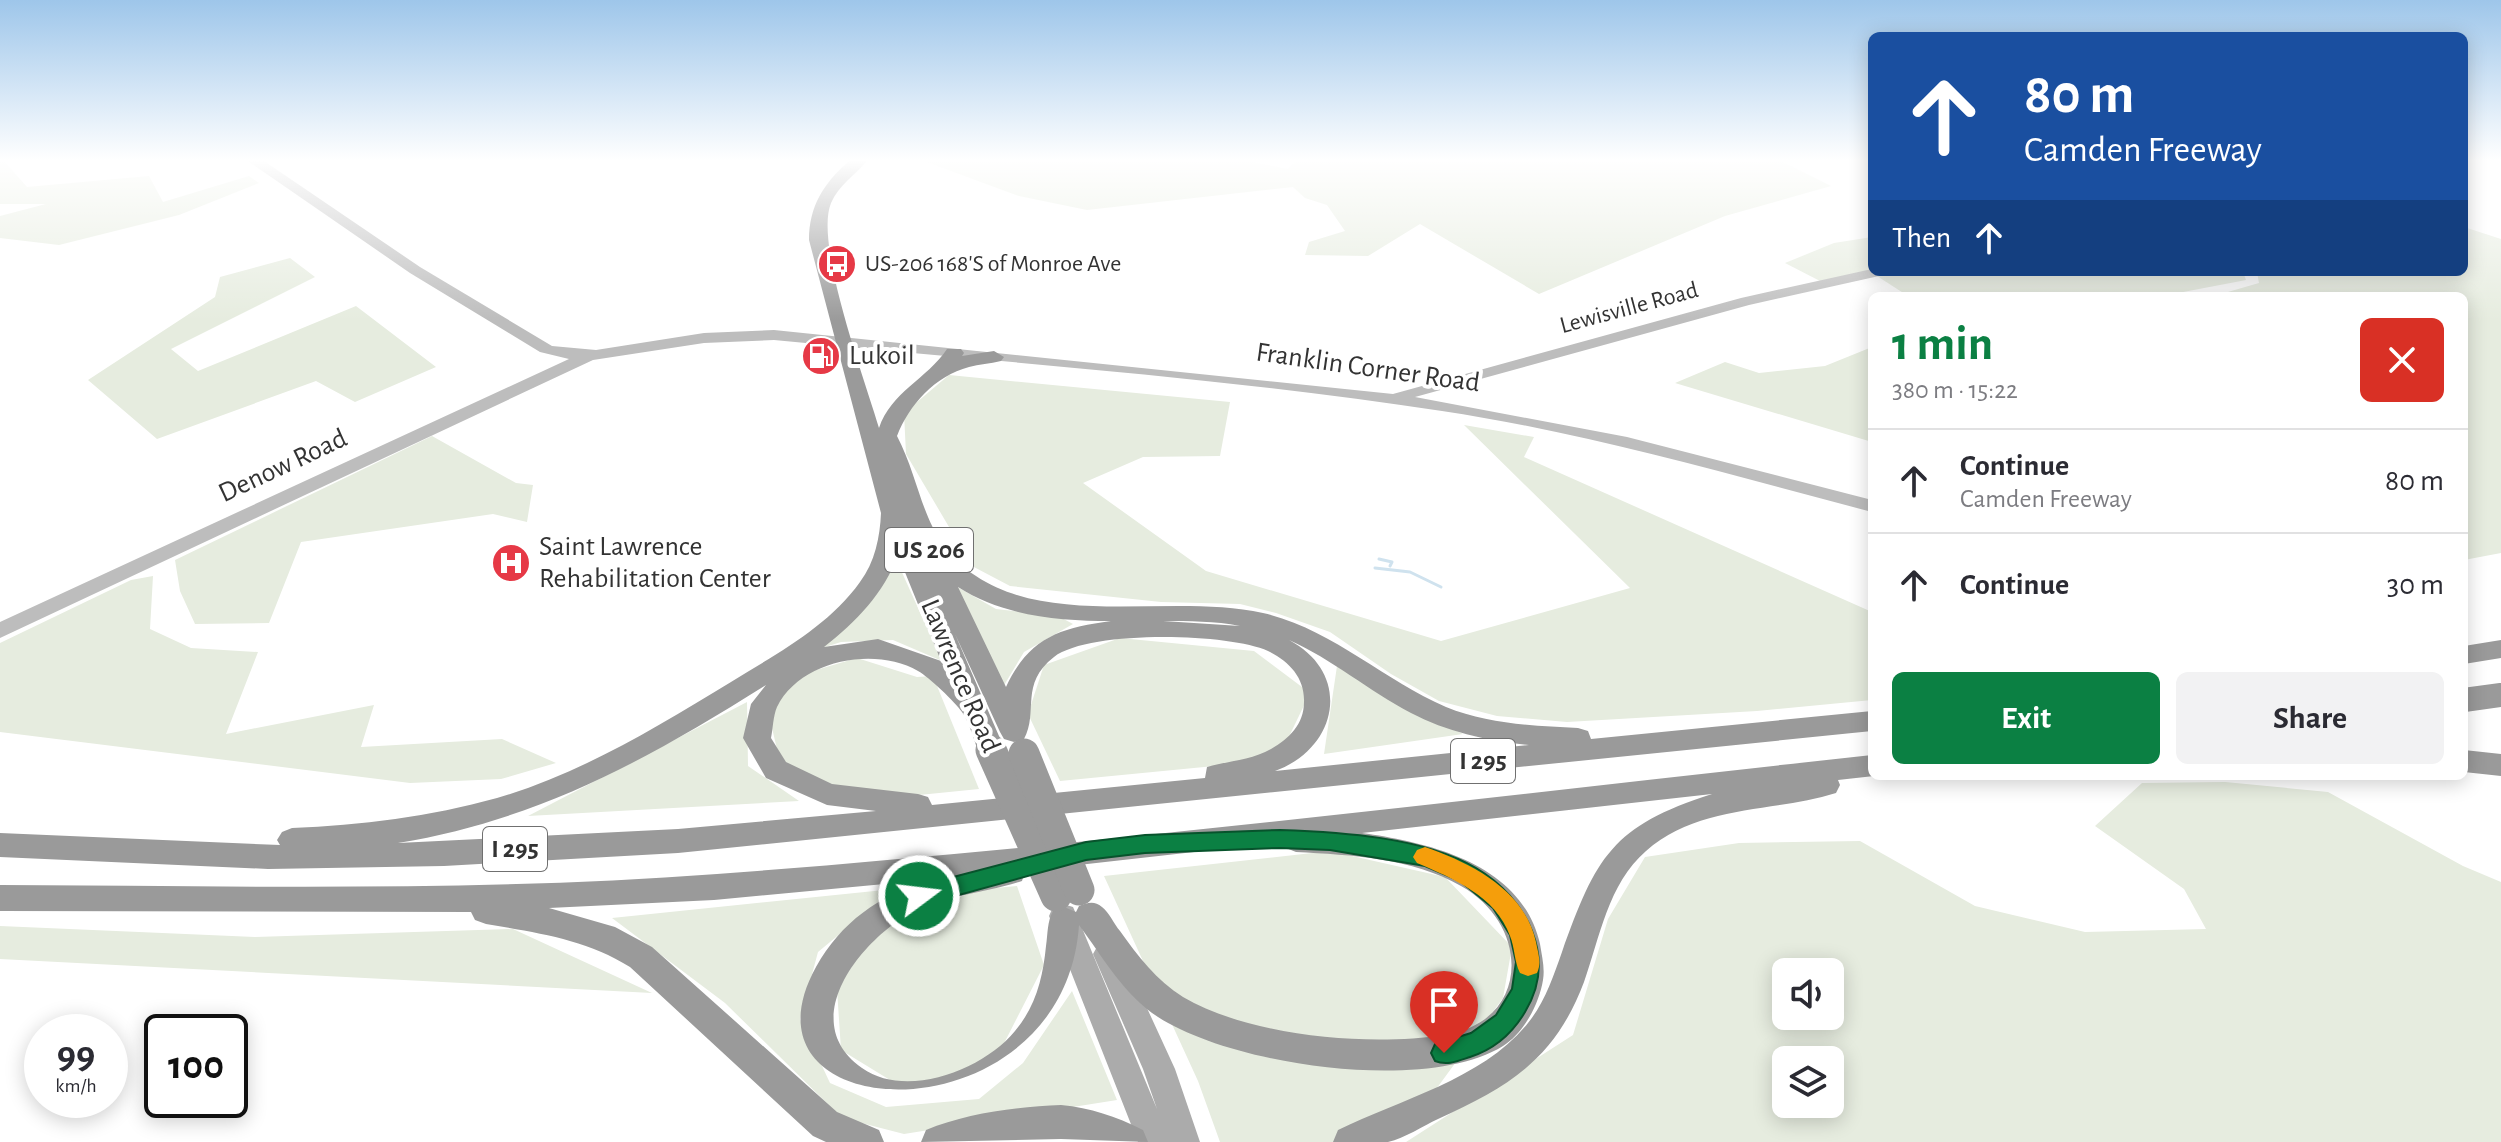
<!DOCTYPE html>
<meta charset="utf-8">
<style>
body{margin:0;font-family:"Alegreya Sans",sans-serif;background:#f2f2f3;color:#2b2b33;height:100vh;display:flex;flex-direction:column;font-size:30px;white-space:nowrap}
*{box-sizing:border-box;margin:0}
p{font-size:26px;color:#7c7c81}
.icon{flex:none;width:44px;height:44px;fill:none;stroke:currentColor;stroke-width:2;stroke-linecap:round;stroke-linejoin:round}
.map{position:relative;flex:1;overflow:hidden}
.panel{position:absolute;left:1868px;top:292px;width:600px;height:488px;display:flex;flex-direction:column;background:#fff;border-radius:12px;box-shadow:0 4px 20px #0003}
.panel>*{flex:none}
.top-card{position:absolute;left:1868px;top:32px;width:600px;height:244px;border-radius:12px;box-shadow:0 4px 20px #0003;background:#1a4fa0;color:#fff;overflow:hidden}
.fabs{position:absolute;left:1772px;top:958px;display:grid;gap:16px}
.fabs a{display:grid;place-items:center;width:72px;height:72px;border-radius:12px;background:#fff;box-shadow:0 4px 20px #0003;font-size:40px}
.speed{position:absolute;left:24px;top:1014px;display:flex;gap:16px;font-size:40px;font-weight:700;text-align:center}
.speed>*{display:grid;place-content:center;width:104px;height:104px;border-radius:50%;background:#fff;box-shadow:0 4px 20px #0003;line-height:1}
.speed small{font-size:20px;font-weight:400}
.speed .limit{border:4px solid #111;border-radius:12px;background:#fff;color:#111}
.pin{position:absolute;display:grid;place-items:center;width:68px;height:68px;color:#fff;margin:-82px -34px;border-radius:50% 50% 50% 0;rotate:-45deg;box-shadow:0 0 8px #0007}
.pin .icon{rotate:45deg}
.me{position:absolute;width:88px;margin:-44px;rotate:75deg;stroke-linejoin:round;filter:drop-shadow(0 0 6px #0008)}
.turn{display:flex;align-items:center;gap:28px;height:168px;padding:0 24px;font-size:36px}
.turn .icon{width:104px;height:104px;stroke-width:2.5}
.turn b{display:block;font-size:56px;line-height:68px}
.then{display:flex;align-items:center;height:76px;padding:0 24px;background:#0003;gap:16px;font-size:30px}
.round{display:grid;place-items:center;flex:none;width:84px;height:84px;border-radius:12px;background:#f2f2f3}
.headline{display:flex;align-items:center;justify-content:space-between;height:136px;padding:0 24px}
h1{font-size:48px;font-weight:700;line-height:60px;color:#0b8043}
.action{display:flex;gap:16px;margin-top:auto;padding:16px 24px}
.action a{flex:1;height:92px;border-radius:12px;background:#0b8043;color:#fff;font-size:32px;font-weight:700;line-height:92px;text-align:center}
.action a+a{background:#f2f2f3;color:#2b2b33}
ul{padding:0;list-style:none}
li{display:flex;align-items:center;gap:24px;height:104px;padding:0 24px;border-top:2px solid #e1e1e2}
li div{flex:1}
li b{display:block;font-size:30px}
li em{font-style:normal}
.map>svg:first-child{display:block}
.green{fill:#e6ecdf;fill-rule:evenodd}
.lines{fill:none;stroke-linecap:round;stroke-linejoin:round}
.stream{stroke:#cfe2ee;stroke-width:3}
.secondary{fill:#bdbdbd;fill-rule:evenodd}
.primary{fill:#ababab;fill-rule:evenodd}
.highway{fill:#9a9a9a;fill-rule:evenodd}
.highway-bridge-far1{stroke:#9a9a9a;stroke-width:24}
.highway-bridge{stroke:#9a9a9a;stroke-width:31}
.route{fill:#0b8043;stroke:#07532c;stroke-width:2}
.slow{fill:#f59e0b}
.labels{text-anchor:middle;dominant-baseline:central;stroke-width:8;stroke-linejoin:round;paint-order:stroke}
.far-poi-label{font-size:24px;fill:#333;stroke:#fff;text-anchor:start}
.far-street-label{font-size:24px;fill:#333;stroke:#fff}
.shield{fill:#fff;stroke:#707070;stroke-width:2}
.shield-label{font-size:26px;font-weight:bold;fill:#333}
.poi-label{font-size:28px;fill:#333;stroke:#fff;text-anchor:start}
.street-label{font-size:28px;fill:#333;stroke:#fff}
</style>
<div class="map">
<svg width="2501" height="1142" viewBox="0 0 2501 1142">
<rect width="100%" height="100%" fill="#fff"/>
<g class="green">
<path d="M0 161H4L27 187 149 176 163 202 249 176 259 183 179 215 59 245 0 238V216L46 204H0Z"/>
<path d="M924 161H1248L1288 169 1296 161H1781L1831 186 1725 216 1539 294 1420 224 1368 256 1305 255 1309 242 1345 231 1327 205 1305 198 1293 187 1087 210 1019 196Z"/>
<path d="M2464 227 2501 239V553L2464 560V296H2214L2259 283 2257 272H2464Z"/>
<path d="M1872 237V272L1820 281 1785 263 1834 243Z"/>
<path d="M290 258 315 277 171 349 198 371 356 306 436 367 355 402 316 381 157 439 88 380 215 297 220 277Z"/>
<path d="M1904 272H2243L2246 280 2178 293 2117 296H1908L1877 276Z"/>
<path d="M1872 347V442L1675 383 1725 362 1759 373 1825 366Z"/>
<path d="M949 375 1230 402 1220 456 1143 457 1083 483 1206 571 1441 641 1630 588 1464 425 1534 437 1524 457 1872 612V700L1757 711 1567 722 1497 716 1439 701 1391 674 1330 632 1276 613 1240 604 1161 602 1010 586 972 566 906 454 904 413Z"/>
<path d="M432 436 516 483 533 485 527 522 493 514 301 542 269 623 195 624 180 591 175 560Z"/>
<path d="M895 557 942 661 893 640 841 642 806 653Z"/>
<path d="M153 576 150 629 191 648 258 652 226 734 374 705 361 747 502 739 556 763 501 779 410 783 0 732V643L131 580Z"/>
<path d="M954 585 996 609 1058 616 1073 624 1024 652 1003 687Z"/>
<path d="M1120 638 1254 651 1310 693 1283 749 1266 761 1060 781 1028 714 1044 665Z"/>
<path d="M857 658 917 677 933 676 979 789 869 800 782 770 767 707 799 675Z"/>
<path d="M1337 666 1389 699 1463 734 1324 754Z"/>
<path d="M747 702 748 766 799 801 528 816Z"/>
<path d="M2225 782 2328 792 2463 866 2501 882V1142H1406L1573 1035 1608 919 1645 857 1739 843 1860 841 1975 906 2085 932 2206 929 2184 889 2095 826 2142 783ZM1786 972H1830V1016H1786ZM1786 1060H1830V1104H1786Z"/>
<path d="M1330 851 1445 877 1512 947 1503 998 1434 1092 1340 1142H1220L1198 1081 1104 876Z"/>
<path d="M1017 886 1044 965 994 1063 903 1088 841 1050 837 989 878 927 965 895 962 891Z"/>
<path d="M894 889 818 952 800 1019 830 1083 886 1107 979 1099 1023 1063 1072 991 1117 1100 904 1134 842 1118 725 1003 612 918Z"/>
<path d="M0 926 255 937 513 929 652 993 0 959Z"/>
</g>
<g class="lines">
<g class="stream">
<path d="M1379 559 1392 562 1390 566"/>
<path d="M1375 568 1410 572 1441 587"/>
</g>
<path class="secondary" d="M248 161H264L420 267 552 346 596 350 704 333 774 330 1393 394 1741 298 1872 269V272H1886L1879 276 1749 305 1415 397 1627 437 1872 500V512C1730 475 1588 433 1442 411 1221 377 996 362 774 340L704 343 593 360 0 638V622L569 359 540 352 410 273Z"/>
<path class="primary" d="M1063 904 1073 907 1077 916 1157 1109 1143 1069 1093 954 1098 945 1108 941 1118 945 1175 1069 1200 1142H1138L1049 916 1053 907Z"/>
<g class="highway">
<path d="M849 161H867C855 175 839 185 831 203 814 244 865 380 879 428 891 392 927 379 947 349H961L964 353 962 356 994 351 1004 357 1001 361C990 364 979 364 969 367 935 376 909 405 897 436 924 488 921 540 976 576 1054 628 1173 593 1263 613 1332 629 1383 680 1446 707 1488 724 1534 726 1578 728L1588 731 1591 739 1872 711V731L678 853 444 866 268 869 0 857V833L280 845 277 840 282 832 292 828C361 825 430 817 497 798 580 774 657 727 731 682 776 654 828 627 860 582 875 562 880 537 881 513L809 240C809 206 824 183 849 161ZM913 536 927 556 923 560ZM898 555 941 661 878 639 824 647C856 622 884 593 898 555ZM958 587C1003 616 1059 621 1111 621 1059 628 1029 638 1006 687ZM1163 621C1189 621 1215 621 1240 626ZM955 634 1000 732 1004 739 1014 742 1024 739C1039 712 1019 684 1054 657 1089 630 1228 633 1268 651 1289 661 1305 678 1304 702 1304 724 1289 739 1271 749 1252 760 1228 761 1207 767L1205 778 932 805 928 797 918 794 832 784 786 762 771 738C773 729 773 716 777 707 800 660 875 646 918 671 929 677 955 702 962 712 971 725 974 743 981 757L991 760 1001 757 1005 750ZM1289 640C1332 659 1369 691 1411 713 1447 732 1488 741 1529 745L1275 771C1338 748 1353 674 1289 640ZM766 685 751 704 743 738 766 778 827 805 876 811 678 829 398 843C538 820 647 760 766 685Z"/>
<path d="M2501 640V658L2464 664V646Z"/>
<path d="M2464 750 2501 754V776L2464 772Z"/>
<path d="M1872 755 1874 776 1838 780 1840 785 1836 793C1773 813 1699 804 1646 851 1608 884 1600 937 1584 982 1555 1059 1510 1086 1438 1119 1423 1126 1405 1138 1388 1142 1372 1142 1350 1142 1333 1142L1338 1130C1401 1099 1483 1079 1528 1023 1545 1002 1553 977 1562 952 1596 857 1612 826 1712 794L1362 833C1433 843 1522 865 1540 944 1542 957 1545 968 1543 980 1539 1004 1524 1033 1503 1046 1425 1094 1232 1065 1158 1017 1124 995 1102 956 1079 925 1064 1142 725 1132 816 967 841 922 879 896 927 880L714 900 549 908 615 927 652 947 837 1112 879 1130 884 1142H826L813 1136 630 967C585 939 538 933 486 924L475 920 471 912 0 911V885C239 886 478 892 717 874 1103 845 1487 797 1872 755ZM1282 842 1286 848 1296 852C1352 855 1412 858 1461 886 1531 925 1531 1022 1444 1035 1367 1047 1250 1036 1183 997 1157 981 1137 955 1120 931 1114 924 1109 912 1102 907 1094 900 1087 903 1079 906L1076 912 1064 907 1053 911C1047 922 1048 933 1046 946 1043 977 1036 1006 1015 1031 984 1069 907 1100 862 1068 795 1021 861 940 911 913 945 895 985 893 1022 881L1025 871Z"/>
<path d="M1061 1105C1091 1108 1115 1116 1143 1130L1148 1142 1061 1139 921 1142 926 1130C967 1113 1017 1107 1061 1105Z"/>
</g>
<path class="highway-bridge-far1" d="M2464 700 2501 695"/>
<g class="highway-bridge">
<path d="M991 750 1056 896"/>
<path d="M1024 754 1079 890"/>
</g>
</g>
<linearGradient id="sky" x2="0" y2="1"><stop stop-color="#9ec6ea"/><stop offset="0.5" stop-color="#fff"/><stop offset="1" stop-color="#fff" stop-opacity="0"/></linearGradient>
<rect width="2501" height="321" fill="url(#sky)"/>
<path class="route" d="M1280 830C1340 832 1424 837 1476 868 1527 898 1558 958 1525 1012 1512 1034 1495 1049 1470 1057 1458 1061 1447 1066 1435 1061L1431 1053 1435 1044 1471 1033 1496 1015 1512 989 1516 962 1510 935 1493 908 1460 881 1425 866 1330 850 1280 848 1145 853 1086 860 919 906 910 903 907 896 910 889 919 886 1086 842 1145 835Z"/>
<path class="slow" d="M1425 847C1471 863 1525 890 1536 942 1538 953 1542 963 1537 973L1528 976 1520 973C1514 961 1515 948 1510 936 1496 896 1452 878 1417 863L1413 857 1417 850Z"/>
<defs>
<symbol id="bus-disc" viewBox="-11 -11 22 22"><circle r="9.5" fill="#e63946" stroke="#fff"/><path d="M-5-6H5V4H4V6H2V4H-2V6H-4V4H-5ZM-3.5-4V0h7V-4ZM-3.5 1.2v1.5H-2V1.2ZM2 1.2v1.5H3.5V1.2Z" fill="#fff"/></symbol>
<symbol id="fuel-disc" viewBox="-11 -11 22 22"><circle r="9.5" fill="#e63946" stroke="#fff"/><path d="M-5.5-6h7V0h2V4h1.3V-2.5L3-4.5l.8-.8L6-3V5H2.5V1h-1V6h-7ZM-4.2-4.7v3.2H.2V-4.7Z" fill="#fff"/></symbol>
<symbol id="hospital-disc" viewBox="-11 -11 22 22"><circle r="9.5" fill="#e63946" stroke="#fff"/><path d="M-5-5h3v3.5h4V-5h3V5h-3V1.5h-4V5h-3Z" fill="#fff"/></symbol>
</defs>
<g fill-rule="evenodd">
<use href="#bus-disc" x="815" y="242" width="44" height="44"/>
<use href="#fuel-disc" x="799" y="334" width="44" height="44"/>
<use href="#hospital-disc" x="489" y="541" width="44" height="44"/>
</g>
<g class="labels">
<g class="far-poi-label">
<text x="865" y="264">US-206 168'S of Monroe Ave</text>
</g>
<g class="far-street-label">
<text transform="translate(1629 308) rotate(-15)">Lewisville Road</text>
</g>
<g class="shield">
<rect x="885" y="528" width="88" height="44" rx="6"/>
<rect x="1451" y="739" width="64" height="44" rx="6"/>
<rect x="483" y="827" width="64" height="44" rx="6"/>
</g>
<g class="shield-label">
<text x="929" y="550">US 206</text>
<text x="1483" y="761">I 295</text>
<text x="515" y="849">I 295</text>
</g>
<g class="poi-label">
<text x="849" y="356">Lukoil</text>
<text x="539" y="547">Saint Lawrence<tspan x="539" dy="32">Rehabilitation Center</tspan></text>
</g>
<g class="street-label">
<text transform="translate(1368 368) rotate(8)">Franklin Corner Road</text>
<text transform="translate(283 466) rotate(-25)">Denow Road</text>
<text transform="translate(960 676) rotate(67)">Lawrence Road</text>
</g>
</g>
</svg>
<div class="fabs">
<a><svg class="icon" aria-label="sound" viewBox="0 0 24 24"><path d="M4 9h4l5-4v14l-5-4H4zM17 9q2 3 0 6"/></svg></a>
<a><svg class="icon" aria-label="layers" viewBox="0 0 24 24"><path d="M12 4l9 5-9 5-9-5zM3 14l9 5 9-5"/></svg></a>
</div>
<div class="speed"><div>99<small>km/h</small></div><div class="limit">100</div></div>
<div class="pin" style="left:1444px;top:1053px;background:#d93025"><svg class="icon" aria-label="arrive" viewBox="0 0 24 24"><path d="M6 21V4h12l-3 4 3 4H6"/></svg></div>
<svg class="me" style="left:919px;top:896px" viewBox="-20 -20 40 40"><circle r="17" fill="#0b8043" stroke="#fff" stroke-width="3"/><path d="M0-11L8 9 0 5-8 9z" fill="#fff"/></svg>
<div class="top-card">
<div class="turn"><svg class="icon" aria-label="ahead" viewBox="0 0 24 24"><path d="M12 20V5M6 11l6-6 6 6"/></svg><div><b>80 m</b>Camden Freeway</div></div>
<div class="then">Then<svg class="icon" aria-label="ahead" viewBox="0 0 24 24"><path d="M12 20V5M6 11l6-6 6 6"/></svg></div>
</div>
<section class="panel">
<div class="headline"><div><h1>1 min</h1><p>380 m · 15:22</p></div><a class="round" style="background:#d93025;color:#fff"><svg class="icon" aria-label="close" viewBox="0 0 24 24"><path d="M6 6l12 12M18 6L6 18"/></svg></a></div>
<ul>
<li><svg class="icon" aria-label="ahead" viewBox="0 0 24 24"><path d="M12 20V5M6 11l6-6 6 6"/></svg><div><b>Continue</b><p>Camden Freeway</p></div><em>80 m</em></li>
<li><svg class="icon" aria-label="ahead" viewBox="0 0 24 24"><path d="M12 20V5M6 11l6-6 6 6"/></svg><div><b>Continue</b></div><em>30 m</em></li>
</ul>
<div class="action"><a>Exit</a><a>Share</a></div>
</section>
</div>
